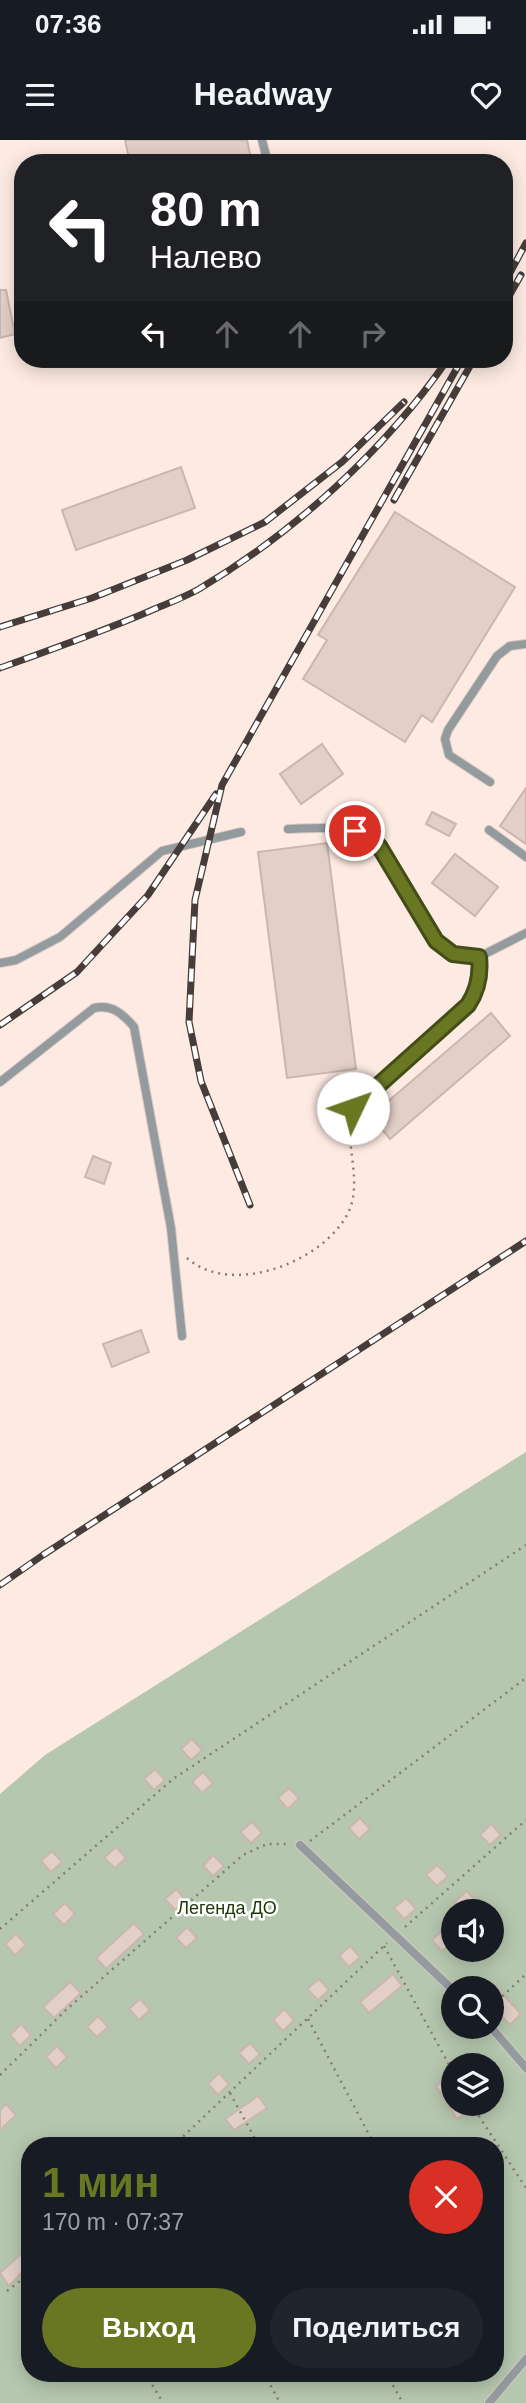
<!DOCTYPE html>
<html lang="ru">
<meta charset="utf-8">
<style>
body{margin:0;font-family:Helvetica,sans-serif;background:#20242c;color:#f1f3f6;height:100vh;display:flex;flex-direction:column;font-size:26px;white-space:nowrap}
*{box-sizing:border-box;margin:0}
p{font-size:23px;color:#9ea1a6}
.icon{flex:none;width:38px;height:38px;fill:none;stroke:currentColor;stroke-width:2;stroke-linecap:round;stroke-linejoin:round}
.map{position:relative;flex:1;overflow:hidden}
.drawer{position:absolute;left:21px;top:1997px;width:483px;height:245px;display:flex;flex-direction:column;background:#171b24;border-radius:28px;box-shadow:0 4px 18px #0003}
.drawer>*{flex:none}
.banner{position:absolute;left:14px;top:14px;width:499px;height:214px;border-radius:28px;box-shadow:0 4px 18px #0003;background:#202124;color:#fff;overflow:hidden}
.fabs{position:absolute;left:441px;top:1759px;display:grid;gap:14px}
.fabs a{display:grid;place-items:center;width:63px;height:63px;border-radius:50%;background:#171b24;box-shadow:0 4px 18px #0003;font-size:35px}
.pin{position:absolute;display:grid;place-items:center;width:60px;height:60px;color:#fff;margin:-30px;border:4px solid #fff;border-radius:50%;box-shadow:0 2px 7px #0007}
.me{position:absolute;width:77px;margin:-38px;rotate:48deg;stroke-linejoin:round;filter:drop-shadow(0 0 5px #0008)}
.turn{display:flex;align-items:center;gap:24px;height:147px;padding:0 21px;font-size:32px}
.turn .icon{width:91px;height:91px;stroke-width:2.5}
.turn b{display:block;font-size:49px;line-height:60px}
.lanes{display:flex;align-items:center;height:66px;padding:0 21px;background:#0003;justify-content:center;gap:35px;direction:ltr}
.lanes .off{opacity:.35}
.round{display:grid;place-items:center;flex:none;width:74px;height:74px;border-radius:37px;background:#20242c}
.overview{display:flex;align-items:center;justify-content:space-between;height:119px;padding:0 21px}
h1{font-size:42px;font-weight:600;line-height:52px;color:#697723}
.button{display:flex;gap:14px;margin-top:auto;padding:14px 21px}
.button a{flex:1;height:80px;border-radius:42px;background:#697723;color:#fff;font-size:28px;font-weight:600;line-height:80px;text-align:center}
.button a+a{background:#20242c;color:#f1f3f6}
.status{display:flex;justify-content:space-between;align-items:center;height:49px;padding:0 35px;background:#171b24;direction:ltr}
.status svg{height:19px;fill:currentColor}
header{display:flex;justify-content:space-between;align-items:center;height:91px;padding:0 21px;background:#171b24;font-size:32px;font-weight:600}
.map>svg:first-child{display:block}
.green{fill:#b6c7af;fill-rule:evenodd}
.building{fill:#e2d0c8;stroke:#c9b7af;stroke-width:2}
.lines{fill:none;stroke-linecap:round;stroke-linejoin:round}
.service-casing{stroke:#dac9c2;stroke-width:10}
.path{stroke:#887c77;stroke-width:2.5;stroke-dasharray:2 5;stroke-linecap:butt}
.service{stroke:#939b9e;stroke-width:8}
.rail-casing{stroke:#463d3a;stroke-width:7}
.rail{stroke:#fff;stroke-width:4.5;stroke-dasharray:13;stroke-linecap:butt}
.route-casing{stroke:#444d17;stroke-width:18}
.route{stroke:#697723;stroke-width:12}
.labels{text-anchor:middle;dominant-baseline:central;stroke-width:5;stroke-linejoin:round;paint-order:stroke}
.park-label{font-size:18px;fill:#1b3908;stroke:#fff}
</style>
<div class="status"><b>07:36</b><svg viewBox="0 0 49 12"><path d="M0 12V9h3v3zM5 12V6h3v6zM10 12V3h3v9zM15 12V0h3v12zM26 1h20v11H26zM47 4h2v5h-2z"/></svg></div>
<header><svg class="icon" aria-label="menu" viewBox="0 0 24 24"><path d="M4 6h16M4 12h16M4 18h16"/></svg>Headway<svg class="icon" aria-label="heart" viewBox="0 0 24 24"><path d="M12 20l-8-8c-3-5 5-10 8-4 3-6 11-1 8 4z"/></svg></header>
<div class="map">
<svg width="526" height="2263" viewBox="0 0 526 2263">
<rect width="100%" height="100%" fill="#fdebe3"/>
<path class="green" d="M526 1312V2263H0V1654L45 1615ZM453 1771H492V1810H453ZM453 1848H492V1886H453ZM453 1925H492V1964H453ZM30 2006H495V2233H30Z"/>
<g class="building">
<path d="M125 0H247L252 23H130Z"/>
<path d="M0 150H6L15 194 0 198Z"/>
<path d="M181 327 195 368 76 410 62 370Z"/>
<path d="M395 372 515 447 432 582 422 575 405 602 303 539 327 500 318 495Z"/>
<path d="M322 604 343 634 301 664 280 634Z"/>
<path d="M526 648V704L500 686Z"/>
<path d="M432 672 456 684 449 696 426 684Z"/>
<path d="M327 703 356 929 287 938 258 712Z"/>
<path d="M455 714 498 747 475 776 432 743Z"/>
<path d="M491 873 510 896 390 999 371 976Z"/>
<path d="M93 1016 111 1023 104 1044 85 1037Z"/>
<path d="M141 1190 149 1212 112 1227 103 1204Z"/>
<path d="M192 1599 202 1610 191 1620 181 1609Z"/>
<path d="M155 1629 165 1640 154 1650 144 1639Z"/>
<path d="M203 1632 213 1643 202 1653 192 1642Z"/>
<path d="M289 1648 299 1658 288 1669 278 1658Z"/>
<path d="M360 1678 370 1689 359 1699 349 1688Z"/>
<path d="M252 1682 262 1693 251 1703 240 1692Z"/>
<path d="M491 1684 501 1695 490 1705 480 1695Z"/>
<path d="M116 1707 126 1718 115 1728 104 1718Z"/>
<path d="M52 1711 62 1722 51 1732 41 1721Z"/>
<path d="M213 1715 224 1726 213 1736 203 1726Z"/>
<path d="M437 1725 448 1736 437 1746 426 1735Z"/>
<path d="M176 1749 186 1760 175 1770 165 1759Z"/>
<path d="M467 1751 477 1762 464 1771 455 1761Z"/>
<path d="M406 1758 416 1769 404 1779 394 1768Z"/>
<path d="M65 1763 75 1774 64 1785 53 1774Z"/>
<path d="M134 1783 144 1794 106 1829 96 1818Z"/>
<path d="M187 1787 197 1798 186 1808 176 1798Z"/>
<path d="M443 1790 453 1801 442 1811 432 1800Z"/>
<path d="M16 1794 26 1805 15 1815 5 1804Z"/>
<path d="M350 1806 360 1817 349 1827 339 1816Z"/>
<path d="M393 1834 402 1846 369 1873 360 1862Z"/>
<path d="M319 1839 329 1850 318 1860 307 1849Z"/>
<path d="M70 1842 81 1853 54 1878 43 1867Z"/>
<path d="M492 1843 521 1874 510 1885 492 1865Z"/>
<path d="M140 1859 150 1870 139 1880 129 1869Z"/>
<path d="M284 1869 294 1880 283 1891 273 1880Z"/>
<path d="M98 1876 108 1887 97 1897 87 1887Z"/>
<path d="M21 1884 31 1895 20 1906 10 1895Z"/>
<path d="M250 1903 260 1914 249 1924 239 1913Z"/>
<path d="M57 1906 67 1917 56 1928 46 1917Z"/>
<path d="M219 1933 229 1944 218 1955 208 1944Z"/>
<path d="M446 1938 453 1948V1964H462L468 1971 457 1979 436 1946Z"/>
<path d="M258 1956 267 1968 234 1990 225 1979Z"/>
<path d="M6 1964 16 1975 0 1990V1970Z"/>
<path d="M30 2106V2124L9 2146 0 2133Z"/>
</g>
<g class="lines">
<defs>
<g id="service">
<path d="M262 0 268 23"/>
<path d="M490 642 449 615 445 599 448 590 497 516 510 506 526 504"/>
<path d="M288 689C318 688 357 683 379 706L435 801 444 809 465 817H479L526 793"/>
<path d="M489 690 526 717"/>
<path d="M0 823 16 820 60 797 162 711 241 692"/>
<path d="M0 942 94 868C112 864 123 874 134 887L171 1088 182 1196"/>
<path d="M353 968 468 865C478 850 480 835 479 817"/>
<path d="M300 1705 453 1850"/>
<path d="M490 1886 526 1928"/>
<path d="M489 2263 526 2219"/>
</g>
</defs>
<use href="#service" class="service-casing"/>
<g class="path">
<path d="M187 1118C232 1158 326 1121 349 1071 361 1044 348 1008 349 980"/>
<path d="M310 1701 526 1538"/>
<path d="M405 1787 526 1680"/>
<path d="M0 1789 173 1639 526 1405"/>
<path d="M384 1806 453 1932"/>
<path d="M492 1866 526 1834"/>
<path d="M308 1879 375 2006"/>
<path d="M0 1935 66 1870 243 1715 267 1704H287"/>
<path d="M230 1953 259 2006"/>
<path d="M471 1964 526 2048"/>
<path d="M173 2006 387 1803"/>
<path d="M7 2151 30 2133"/>
<path d="M145 2233 163 2263"/>
<path d="M264 2233 280 2263"/>
<path d="M386 2233 403 2263"/>
</g>
<use href="#service" class="service"/>
<defs>
<g id="rail">
<path d="M504 144 526 103"/>
<path d="M504 165 521 135"/>
<path d="M394 360 474 219"/>
<path d="M0 487 92 458 187 420 265 382 342 322 404 262"/>
<path d="M0 528C50 510 101 492 150 471 166 464 183 458 199 449 295 392 385 310 448 219"/>
<path d="M0 885 77 832 148 755 216 654"/>
<path d="M250 1065 201 941 189 882 195 760 222 645 462 219"/>
<path d="M0 1445 43 1415 526 1101"/>
</g>
</defs>
<use href="#rail" class="rail-casing"/>
<use href="#rail" class="rail"/>
</g>
<g class="lines">
<defs>
<path id="route" d="M353 968 468 865C478 850 481 835 479 817L453 814 436 801 379 706 369 696 355 691"/>
</defs>
<use href="#route" class="route-casing"/>
<use href="#route" class="route"/>
</g>
<g class="labels">
<g class="park-label">
<text x="227" y="1768">Легенда ДО</text>
</g>
</g>
</svg>
<div class="fabs">
<a><svg class="icon" aria-label="sound" viewBox="0 0 24 24"><path d="M4 9h4l5-4v14l-5-4H4zM17 9q2 3 0 6"/></svg></a>
<a><svg class="icon" aria-label="search" viewBox="0 0 24 24"><circle cx="10" cy="10" r="6"/><path d="M15 15l6 6"/></svg></a>
<a><svg class="icon" aria-label="layers" viewBox="0 0 24 24"><path d="M12 4l9 5-9 5-9-5zM3 14l9 5 9-5"/></svg></a>
</div>
<div class="pin" style="left:355px;top:691px;background:#d93025"><svg class="icon" aria-label="arrive" viewBox="0 0 24 24"><path d="M6 21V4h12l-3 4 3 4H6"/></svg></div>
<svg class="me" style="left:353px;top:968px" viewBox="-20 -20 40 40"><circle r="19" fill="#fff"/><path d="M0-13L10 11 0 6-10 11z" fill="#697723"/></svg>
<div class="banner">
<div class="turn"><svg class="icon" aria-label="left" viewBox="0 0 24 24"><path d="M17 20v-9H6M10 6l-5 5 5 5"/></svg><div><b>80 m</b>Налево</div></div>
<div class="lanes"><svg class="icon" aria-label="left" viewBox="0 0 24 24"><path d="M17 20v-9H6M10 6l-5 5 5 5"/></svg><svg class="icon off" aria-label="ahead" viewBox="0 0 24 24"><path d="M12 20V5M6 11l6-6 6 6"/></svg><svg class="icon off" aria-label="ahead" viewBox="0 0 24 24"><path d="M12 20V5M6 11l6-6 6 6"/></svg><svg class="icon off" aria-label="right" viewBox="0 0 24 24"><path d="M7 20v-9h11M14 6l5 5-5 5"/></svg></div>
</div>
<section class="drawer">
<div class="overview"><div><h1>1 мин</h1><p>170 m · 07:37</p></div><a class="round" style="background:#d93025;color:#fff"><svg class="icon" aria-label="close" viewBox="0 0 24 24"><path d="M6 6l12 12M18 6L6 18"/></svg></a></div>
<div class="button"><a>Выход</a><a>Поделиться</a></div>
</section>
</div>
